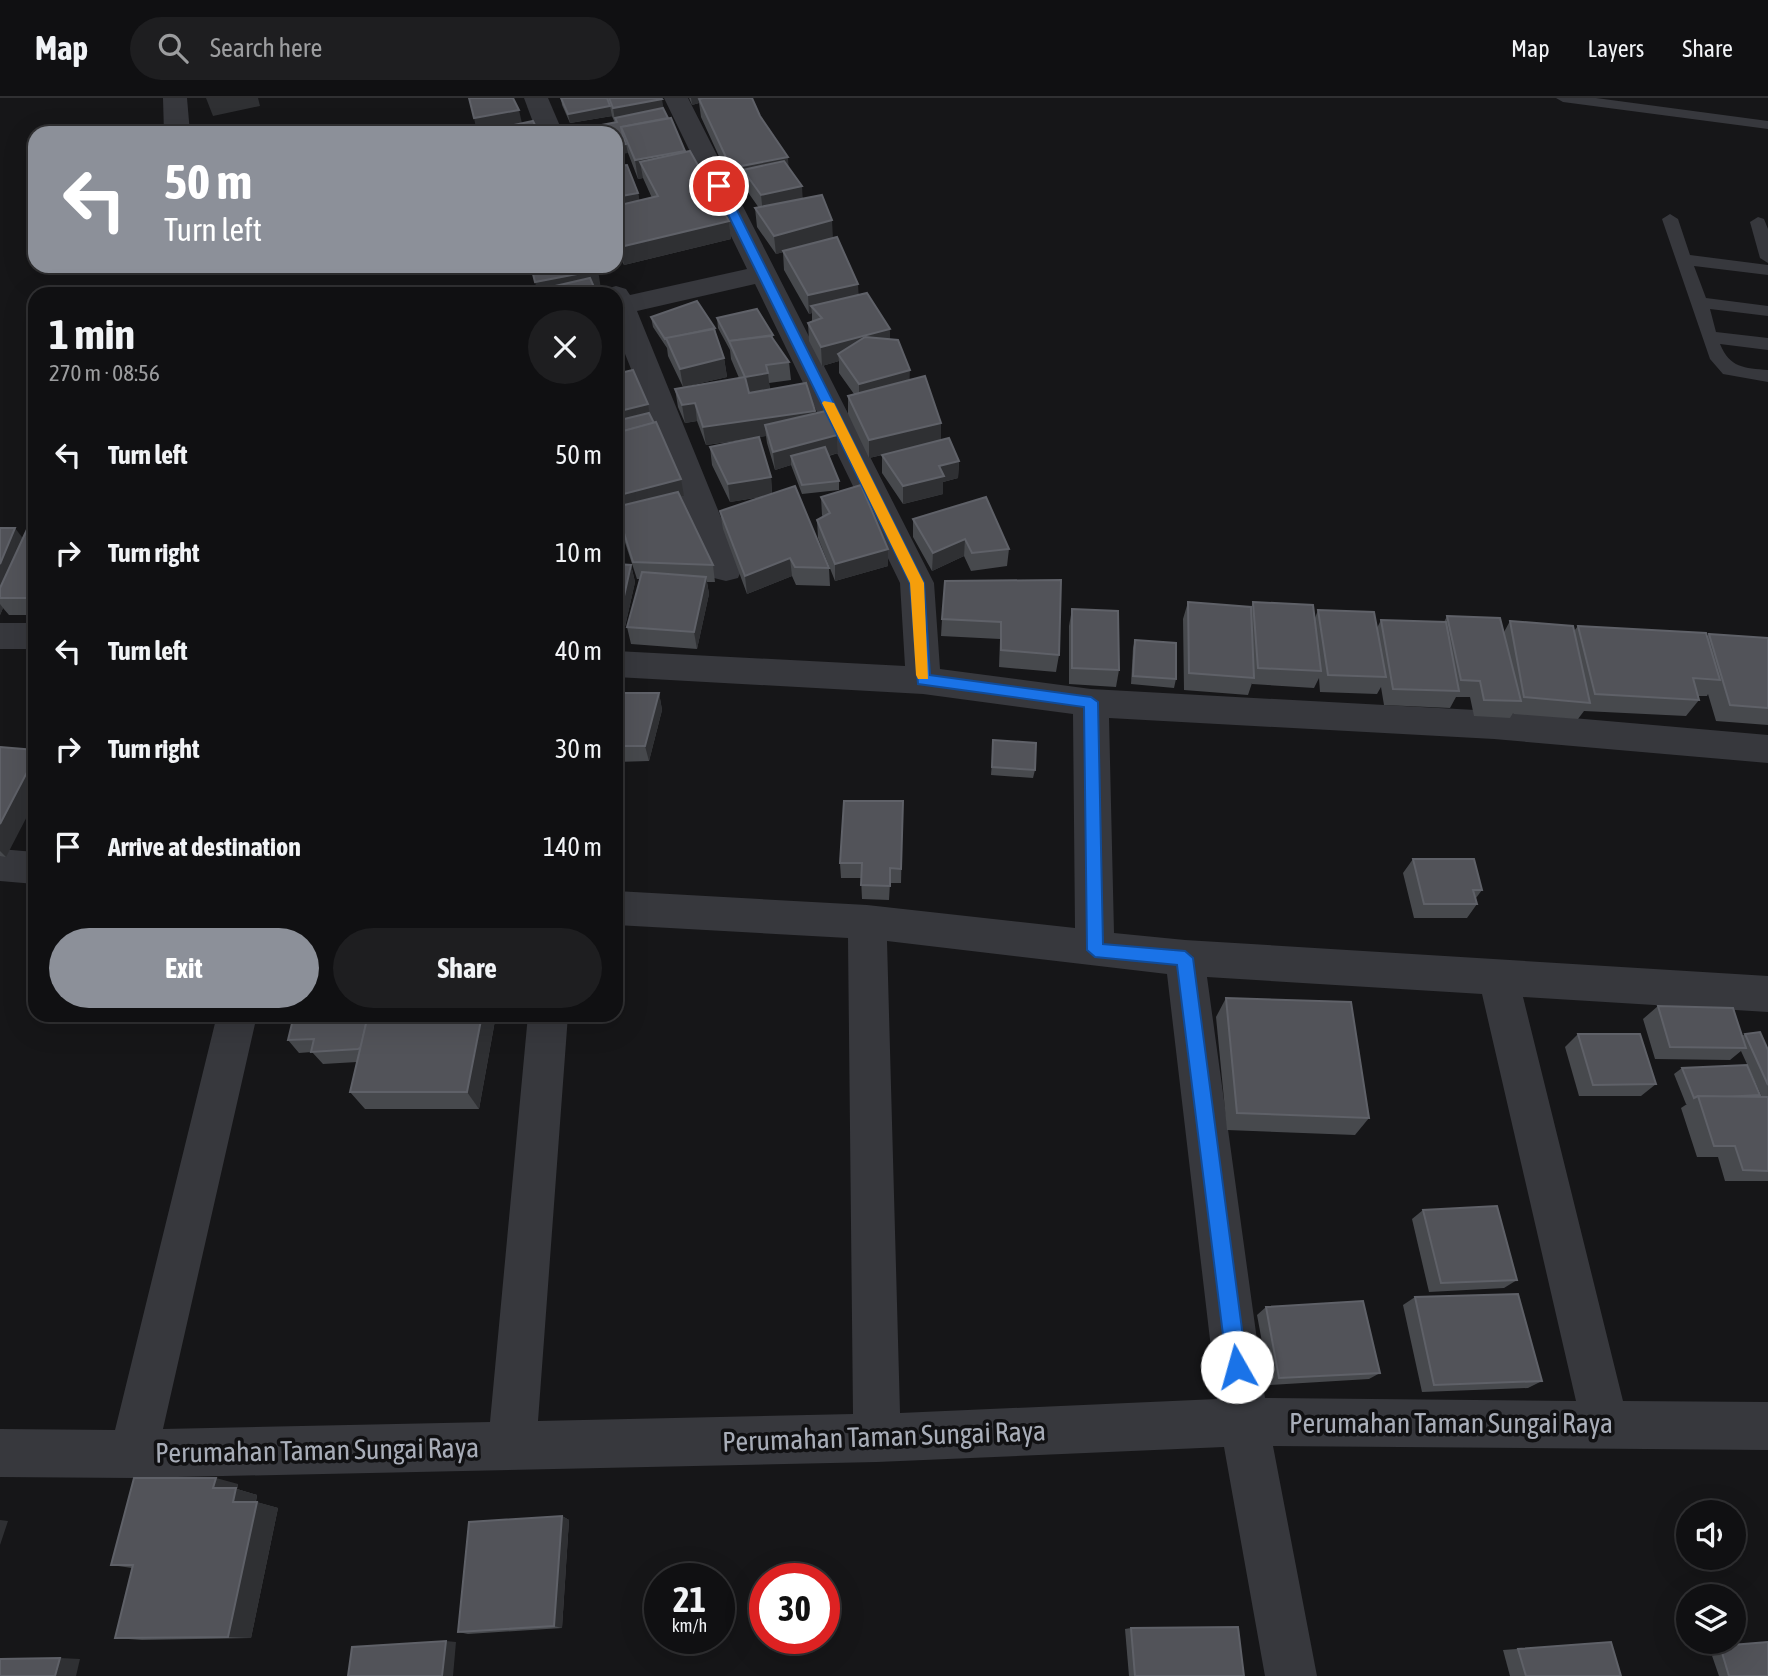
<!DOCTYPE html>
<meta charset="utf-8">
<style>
body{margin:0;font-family:"Asap Condensed",sans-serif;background:#1e1e20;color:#f1f3f6;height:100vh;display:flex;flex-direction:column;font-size:26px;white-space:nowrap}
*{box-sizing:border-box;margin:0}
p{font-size:23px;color:#9c9d9f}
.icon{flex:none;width:38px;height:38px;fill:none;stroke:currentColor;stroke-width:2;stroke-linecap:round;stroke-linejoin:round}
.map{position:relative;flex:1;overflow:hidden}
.sheet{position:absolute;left:28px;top:189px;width:595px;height:735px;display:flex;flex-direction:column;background:#101012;border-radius:21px;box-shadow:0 7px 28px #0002,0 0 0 2px #303032}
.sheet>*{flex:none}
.banner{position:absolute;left:28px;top:28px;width:595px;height:147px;border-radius:21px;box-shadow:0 7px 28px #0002,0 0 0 2px #303032;background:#8c9099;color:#fff;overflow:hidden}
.tools{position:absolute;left:1676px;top:1402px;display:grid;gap:14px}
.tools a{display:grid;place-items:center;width:70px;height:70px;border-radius:50%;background:#101012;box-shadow:0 7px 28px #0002,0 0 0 2px #303032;font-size:35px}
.speed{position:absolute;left:644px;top:1465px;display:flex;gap:14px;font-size:35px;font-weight:700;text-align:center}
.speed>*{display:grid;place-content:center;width:91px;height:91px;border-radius:50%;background:#101012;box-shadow:0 7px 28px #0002,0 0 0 2px #303032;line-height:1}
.speed small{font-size:18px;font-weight:400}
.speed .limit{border:10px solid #d22;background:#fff;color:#111}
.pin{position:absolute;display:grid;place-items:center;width:60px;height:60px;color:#fff;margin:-30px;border:4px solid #fff;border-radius:50%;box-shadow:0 2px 7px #0007}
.me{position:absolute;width:77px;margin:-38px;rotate:353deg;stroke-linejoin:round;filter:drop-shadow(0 0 5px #0008)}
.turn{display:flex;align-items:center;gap:24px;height:147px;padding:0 21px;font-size:32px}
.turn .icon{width:91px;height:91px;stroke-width:2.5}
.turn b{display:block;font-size:49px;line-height:60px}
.round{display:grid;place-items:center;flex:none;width:74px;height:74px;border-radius:37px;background:#1e1e20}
.headline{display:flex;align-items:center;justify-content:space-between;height:119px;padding:0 21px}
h1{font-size:42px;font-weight:700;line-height:52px}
.cta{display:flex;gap:14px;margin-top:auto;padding:14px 21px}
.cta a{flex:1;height:80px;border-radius:42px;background:#8c9099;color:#fff;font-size:28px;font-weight:700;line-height:80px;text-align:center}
.cta a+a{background:#1e1e20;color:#f1f3f6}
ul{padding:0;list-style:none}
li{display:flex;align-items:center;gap:21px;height:98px;padding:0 21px}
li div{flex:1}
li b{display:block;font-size:26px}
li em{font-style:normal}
header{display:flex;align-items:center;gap:42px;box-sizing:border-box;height:98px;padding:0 35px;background:#101012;border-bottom:2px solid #303032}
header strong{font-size:33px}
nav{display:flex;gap:38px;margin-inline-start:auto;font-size:24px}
.search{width:490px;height:63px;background:#1e1e20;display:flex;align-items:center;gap:18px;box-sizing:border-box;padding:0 24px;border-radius:38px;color:#9c9d9f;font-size:26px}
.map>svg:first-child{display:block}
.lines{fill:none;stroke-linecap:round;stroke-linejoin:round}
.service{fill:#37383d;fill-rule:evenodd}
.minor{fill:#37383d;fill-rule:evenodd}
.wall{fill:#47494d}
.shaded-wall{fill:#2f3033}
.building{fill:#525359;stroke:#5f6168;stroke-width:2}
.route{fill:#1a73e8;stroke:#114b97;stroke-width:2}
.slow{fill:#f59e0b}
.labels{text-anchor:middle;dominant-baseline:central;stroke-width:7;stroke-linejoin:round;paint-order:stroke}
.near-street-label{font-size:28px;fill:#a8adb8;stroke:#111113}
</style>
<header>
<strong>Map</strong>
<div class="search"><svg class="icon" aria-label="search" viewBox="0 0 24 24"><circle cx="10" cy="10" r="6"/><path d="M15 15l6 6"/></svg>Search here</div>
<nav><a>Map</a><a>Layers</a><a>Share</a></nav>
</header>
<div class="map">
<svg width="1768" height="1578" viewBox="0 0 1768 1578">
<rect width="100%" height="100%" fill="#161618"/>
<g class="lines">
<g class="service">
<path d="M1556 0H1596L1768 23V31L1563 4Z"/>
<path d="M1670 116 1678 121 1690 157 1768 167V177L1694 168 1706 200 1768 208V218L1710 211 1716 234 1768 240V252L1720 246C1730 270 1744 270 1768 272V284L1723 276 1710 261 1662 121Z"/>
<path d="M1758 119 1764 121 1768 131V165L1760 160 1750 124Z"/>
</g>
<g class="minor">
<path d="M163 0H187L190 35H164Z"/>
<path d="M524 0H548L563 35H537Z"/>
<path d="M664 0H688L934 485 940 571 1091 591 1494 613 1768 637V665L1494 641 1109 620 1114 835 1185 842 1768 878V914L1523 899 1623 1303 1768 1304V1352L1273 1348 1317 1578H1265L1224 1349 877 1364 133 1380 0 1379V1331L115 1332 217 917H257L163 1331 490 1324 528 917H568L538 1323 853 1316 848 840 616 827V793L867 807 1075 830 1073 616 923 596 616 579V553L905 568 900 485 755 186 637 213 742 471 738 480 726 483 714 480 710 471 616 233V196H603L606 191 616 188 626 191 630 197 747 171ZM887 843 1167 876 1217 1301 900 1315ZM1207 879 1482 896 1576 1303 1265 1300Z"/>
<rect x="0" y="525" width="35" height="26"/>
<path d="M0 751 35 754V786L0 783Z"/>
</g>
</g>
<g class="wall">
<path d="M561 0H661L663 10 686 54 729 123 731 141 624 167 616 151V68L638 95 639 103 652 100 643 80 638 81 628 55 616 35H577L576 32 615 25 611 16 612 18 570 25 562 7Z"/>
<path d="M689 0H752L760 18 789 69 803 101 833 140 859 197 890 241 910 282 941 325V342L959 363 958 380 943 384V396L903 406 882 375V357L891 355 869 360 848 316V298L854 296 839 275V263L822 268 809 243 808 225 812 223V215L809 216 784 172 783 154 776 156 757 129 755 110H759L745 90 744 86 733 89 701 19 699 5 692 7Z"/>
<path d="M651 219 715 230 716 236 724 260 727 279 683 289 668 258 667 250 653 229Z"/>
<path d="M717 220 773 237V241L789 264 791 282 769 285 770 291 815 315 837 337 838 355 829 358 839 383V392L802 396 791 367 775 372 767 345 766 338 759 339 771 379 772 396 829 470 830 488 796 487 792 478 747 496 723 431 720 413 767 398 730 404 712 367 710 349 758 340 706 347 697 323 685 325 678 309 675 291 739 280 731 261 730 252 718 230Z"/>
<path d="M619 275 649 315 684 398 681 399 713 467 715 484H707L709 496 697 551 631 546 627 529 640 481H637L616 417Z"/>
<path d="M821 399 888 451V468L835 483 818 440 817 422 823 419 822 417Z"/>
<path d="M913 421 1009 451 1007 468 971 473 964 458 932 473 913 439Z"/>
<path d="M35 427V517H9L3 510 0 517V430L23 440Z"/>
<path d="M616 466 631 467 635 484 622 542H616Z"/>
<path d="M1061 482 1059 557 1056 574 999 569 1000 541 941 538 942 521Z"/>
<path d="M1188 504 1251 510 1253 504 1315 520 1318 512 1377 530 1381 522 1444 524 1447 518 1504 534 1510 523 1574 533 1578 528 1707 539 1709 536 1768 540V627L1716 623 1708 596 1707 598H1698L1699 602 1686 618 1584 613 1578 621 1514 616 1513 615 1510 620 1474 618 1470 599H1456L1450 610 1384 607 1381 589 1377 596 1320 594 1319 580 1314 590 1252 586V585L1248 597 1184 592 1183 521Z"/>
<path d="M1072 511 1119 572 1116 589 1069 586V528Z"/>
<path d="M1135 542 1176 581 1174 590 1131 586 1133 550Z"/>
<path d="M616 595H659L662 612 649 663 616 664Z"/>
<path d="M0 649 6 759 0 758Z"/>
<path d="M993 650 1035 672 1033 680 991 677Z"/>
<path d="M903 703 901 785H890L889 802 862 801 861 780H841L840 765Z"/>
<path d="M1413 761 1482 792 1476 800 1477 806 1467 820H1414L1403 775Z"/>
<path d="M1226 900 1369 1020 1355 1037 1227 1032 1216 919Z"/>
<path d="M1658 908 1742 938 1745 936 1768 952V1083H1725L1718 1059H1697L1681 1010 1687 1006H1686L1674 976 1682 970 1760 997 1756 999H1762L1741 953 1730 962 1655 961 1643 921Z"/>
<path d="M294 917H496L479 1011H365L350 994 357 964 323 966 312 954 299 955 288 942Z"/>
<path d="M1578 936 1656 986 1641 998H1579L1565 949Z"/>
<path d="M1423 1112 1517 1182 1504 1190 1429 1194 1412 1121Z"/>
<path d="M1415 1199 1542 1283 1528 1290 1422 1294 1403 1207Z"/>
<path d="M1266 1209 1380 1275 1369 1281 1270 1287 1257 1217Z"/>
<path d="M238 1386 237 1391 257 1397 256 1404 278 1410 251 1540 142 1542 115 1540 132 1470 111 1467Z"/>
<path d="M562 1418 569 1422 562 1530 468 1536 458 1534Z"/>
<path d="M1131 1530 1244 1578H1129L1125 1531Z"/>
<path d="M1768 1544V1578H1719L1709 1549Z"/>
<path d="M1594 1545 1621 1578H1510L1503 1552Z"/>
</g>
<g class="shaded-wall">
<path d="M206 0H258L260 8 213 18Z"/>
<path d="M691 0H725L699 1V5L692 7Z"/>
<path d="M662 1 665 20 617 24 615 20 616 29 613 10Z"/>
<path d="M610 8 612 18 570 25 568 16Z"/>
<path d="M519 12 523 30 477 35 474 20Z"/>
<path d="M626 46 628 55 616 57V48Z"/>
<path d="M685 53 688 71 640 64 643 80 638 81 635 62Z"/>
<path d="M788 59 789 77 743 72 744 86 733 89 731 70Z"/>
<path d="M802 88 803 106 763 116 761 97Z"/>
<path d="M638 95 640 105 616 109V99Z"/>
<path d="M832 122 833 141 776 156 774 138Z"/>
<path d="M729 123 731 141 624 167 620 149Z"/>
<path d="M598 172 601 191 575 196 538 192V196L535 184Z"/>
<path d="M858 186 859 204 811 208 812 215 809 216 808 197Z"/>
<path d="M890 231V249L838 256 839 263 822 268 821 249Z"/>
<path d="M621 256 623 265 616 267V257Z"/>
<path d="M724 260 727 279 683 289 680 271Z"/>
<path d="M910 272 909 290 859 304V286Z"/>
<path d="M768 275 770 293 747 298 745 279Z"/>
<path d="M695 305 697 323 685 325 682 307Z"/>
<path d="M648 306 651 324 616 333V314Z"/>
<path d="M815 313 816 331 765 327 766 338 706 347 703 329Z"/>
<path d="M941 325V343L869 360V342Z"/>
<path d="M837 337 838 355 794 367 791 358V367L775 372 773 354Z"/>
<path d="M959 363 958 380 943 384V396L903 406V388L939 368Z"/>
<path d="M771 379 772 397 730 404 728 386Z"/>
<path d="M681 381 684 398 617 416 616 412V398Z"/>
<path d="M15 430 28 447 0 500V466Z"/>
<path d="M965 441 964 458 932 473 933 455Z"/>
<path d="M888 451V468L835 483V466Z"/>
<path d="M790 460 792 478 747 496 745 478Z"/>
<path d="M631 467 635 484 622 542 618 525Z"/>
<path d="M706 479 709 496 697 551 694 534Z"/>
<path d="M0 506 3 510 0 517Z"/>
<path d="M659 595 662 612 649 663 645 648Z"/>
<path d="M35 659V703L6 759 0 753V726Z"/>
<path d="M482 917H496L479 1011 467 994Z"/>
<path d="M216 1380 238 1386 237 1391 257 1397 254 1410 233 1404 213 1390Z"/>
<path d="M257 1404 278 1410 251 1540 228 1539Z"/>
<path d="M562 1418 569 1422 562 1530 554 1528Z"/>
<path d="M0 1422 8 1423 0 1447Z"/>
<path d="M446 1543 456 1544 453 1578H442Z"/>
<path d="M60 1560 80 1561 76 1578H55Z"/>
</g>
<g class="building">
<path d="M469 0H513L519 12 474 20Z"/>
<path d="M561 0H607L610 8 568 16Z"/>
<path d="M609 0H661L662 1 613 10Z"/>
<path d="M703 0H752L760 18 788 59 731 70 699 1Z"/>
<path d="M663 10 668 20 621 29 623 38 626 46 616 48V35H578L576 32 617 24 615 20Z"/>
<path d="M671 20 685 53 635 62 621 29Z"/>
<path d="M533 23 539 35H482L481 34Z"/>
<path d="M690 53 729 123 620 149 616 140V119H618L616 114V108L658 98 640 64Z"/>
<path d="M784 63 802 88 761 97 743 72Z"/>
<path d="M627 67 638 95 616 99V68Z"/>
<path d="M822 97 832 122 774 138 755 110Z"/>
<path d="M837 139 858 186 808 197 783 153Z"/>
<path d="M531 168H596L598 172 535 184Z"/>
<path d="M590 180 597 196H540L538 192Z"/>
<path d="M867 195 890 231 821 249 808 225 822 220 811 208Z"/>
<path d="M697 203 715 230 665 241 651 219Z"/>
<path d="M757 211 773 237 729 243 717 220Z"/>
<path d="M714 231 724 260 680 271 666 240Z"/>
<path d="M771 238 789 264 766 267 768 275 745 279 749 295 806 285 815 313 703 329 695 305 682 307 675 291 745 279 729 243Z"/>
<path d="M865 239 898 242 910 272 859 286 838 256Z"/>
<path d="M616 250H618L621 256 616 257Z"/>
<path d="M633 272 648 306 616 314V276Z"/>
<path d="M925 278 941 325 869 342 848 298Z"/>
<path d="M826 313 837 337 773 354 765 327Z"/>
<path d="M649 315 654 325 616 335V323Z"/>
<path d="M656 324 681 381 616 398V335Z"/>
<path d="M759 339 771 379 728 386 710 349Z"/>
<path d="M949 340 959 363 939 368 944 378 903 388 882 357Z"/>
<path d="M825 349 839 383 802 387 791 358Z"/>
<path d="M861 387 888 451 835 466 817 422 830 415 821 399Z"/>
<path d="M795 388 829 470 795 469 790 460 745 478 720 413Z"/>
<path d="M678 394 713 467 633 464 616 409Z"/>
<path d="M986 399 1009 451 972 455 965 441 933 455 913 421Z"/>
<path d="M29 427H35V500H0V490Z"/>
<path d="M0 430H15L0 466Z"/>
<path d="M616 466 631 467 618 525H616Z"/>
<path d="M642 474 706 479 694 534 627 529Z"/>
<path d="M1061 482 1059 557 1001 552V524L942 521 945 483Z"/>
<path d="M1188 504 1251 509 1254 580 1189 575Z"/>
<path d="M1253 504 1313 507 1321 573 1258 570Z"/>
<path d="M1072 511 1118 513 1119 572 1072 570Z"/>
<path d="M1318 512 1374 514 1386 579 1328 577Z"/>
<path d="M1447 518 1500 520 1521 603 1484 602 1480 583 1461 582Z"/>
<path d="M1381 522 1446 524 1459 593 1393 591Z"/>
<path d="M1510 523 1573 528 1590 605 1524 599Z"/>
<path d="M1578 528 1706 535 1720 582 1693 580 1699 602 1595 596Z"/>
<path d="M1709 536 1768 540V610L1730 607Z"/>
<path d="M1135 542 1176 545V581L1133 578Z"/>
<path d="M616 595H659L645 648H616Z"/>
<path d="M993 642 1036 645 1035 672 992 669Z"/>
<path d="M0 649 35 652V659L0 726Z"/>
<path d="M844 703H903L901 771 890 770V788L861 787 862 765H840Z"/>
<path d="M1413 761H1474L1482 792H1473L1477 806H1424Z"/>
<path d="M1226 900 1351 904 1369 1020 1237 1015Z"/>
<path d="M1658 908 1733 910 1746 950 1670 949Z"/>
<path d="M294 917H368L361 949 358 951 311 954 314 941 288 942Z"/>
<path d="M368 917H482L467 994H350Z"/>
<path d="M1760 934 1768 952V987L1745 936Z"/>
<path d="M1578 936H1640L1656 986 1593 987Z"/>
<path d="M1747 967 1760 997 1724 999 1698 998 1694 1000 1682 970Z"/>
<path d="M1698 998 1768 999V1073L1743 1072 1735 1048H1714Z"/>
<path d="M1497 1108 1517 1182 1441 1185 1423 1112Z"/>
<path d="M1518 1196 1542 1283 1434 1287 1415 1199Z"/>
<path d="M1363 1203 1380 1275 1279 1280 1266 1209Z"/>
<path d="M134 1380H216L213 1390H236L233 1404H257L228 1539 115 1540 133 1467H111Z"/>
<path d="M562 1418 554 1528 458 1534 469 1424Z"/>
<path d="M1238 1529 1244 1578H1135L1131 1530Z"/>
<path d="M446 1543 442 1578H348L352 1549Z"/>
<path d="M1611 1544 1621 1578H1526L1518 1551Z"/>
<path d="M1768 1544V1578H1729L1720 1548Z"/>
<path d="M60 1560 55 1578H0V1561Z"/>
</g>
<path class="route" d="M719 85 725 88 924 485 930 577 1091 599 1098 604 1103 846 1185 853 1193 860 1247 1269 1244 1276 1237 1279 1230 1276 1227 1269 1177 867 1095 859 1087 852 1084 609 918 586 910 485 714 88Z"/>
<path class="slow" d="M824 303 834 305 924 485 928 581H918L916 577 910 485 822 305Z"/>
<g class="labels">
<g class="near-street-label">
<text x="1451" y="1325">Perumahan Taman Sungai Raya</text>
<text transform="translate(884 1338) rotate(-2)">Perumahan Taman Sungai Raya</text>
<text transform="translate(317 1352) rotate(-1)">Perumahan Taman Sungai Raya</text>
</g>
</g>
</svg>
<div class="tools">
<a><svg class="icon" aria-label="sound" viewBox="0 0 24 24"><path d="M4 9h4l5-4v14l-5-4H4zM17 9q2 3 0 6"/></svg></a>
<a><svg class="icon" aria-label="layers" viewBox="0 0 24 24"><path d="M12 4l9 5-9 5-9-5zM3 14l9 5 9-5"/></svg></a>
</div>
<div class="speed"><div>21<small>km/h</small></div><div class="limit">30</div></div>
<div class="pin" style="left:719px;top:88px;background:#d93025"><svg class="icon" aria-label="arrive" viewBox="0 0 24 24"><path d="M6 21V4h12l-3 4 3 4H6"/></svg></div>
<svg class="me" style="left:1237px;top:1269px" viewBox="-20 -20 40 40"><circle r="19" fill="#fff"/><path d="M0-13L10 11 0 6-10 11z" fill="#1a73e8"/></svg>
<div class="banner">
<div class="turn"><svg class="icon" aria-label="left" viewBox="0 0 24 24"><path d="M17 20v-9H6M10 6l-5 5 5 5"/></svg><div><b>50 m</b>Turn left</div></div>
</div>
<section class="sheet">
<div class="headline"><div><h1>1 min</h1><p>270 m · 08:56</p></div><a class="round"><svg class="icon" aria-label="close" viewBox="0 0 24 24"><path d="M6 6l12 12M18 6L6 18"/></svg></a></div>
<ul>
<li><svg class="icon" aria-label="left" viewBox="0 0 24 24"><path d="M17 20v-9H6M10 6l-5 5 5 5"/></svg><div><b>Turn left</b></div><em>50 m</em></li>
<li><svg class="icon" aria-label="right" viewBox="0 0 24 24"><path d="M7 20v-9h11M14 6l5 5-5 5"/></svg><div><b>Turn right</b></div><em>10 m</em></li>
<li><svg class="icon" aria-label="left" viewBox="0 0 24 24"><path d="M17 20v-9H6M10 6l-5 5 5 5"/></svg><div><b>Turn left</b></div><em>40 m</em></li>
<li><svg class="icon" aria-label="right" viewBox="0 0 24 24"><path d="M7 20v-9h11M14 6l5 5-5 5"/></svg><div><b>Turn right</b></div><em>30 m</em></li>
<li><svg class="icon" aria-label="arrive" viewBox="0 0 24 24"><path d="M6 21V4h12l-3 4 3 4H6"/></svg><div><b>Arrive at destination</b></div><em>140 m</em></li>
</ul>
<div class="cta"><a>Exit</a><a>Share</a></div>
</section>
</div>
